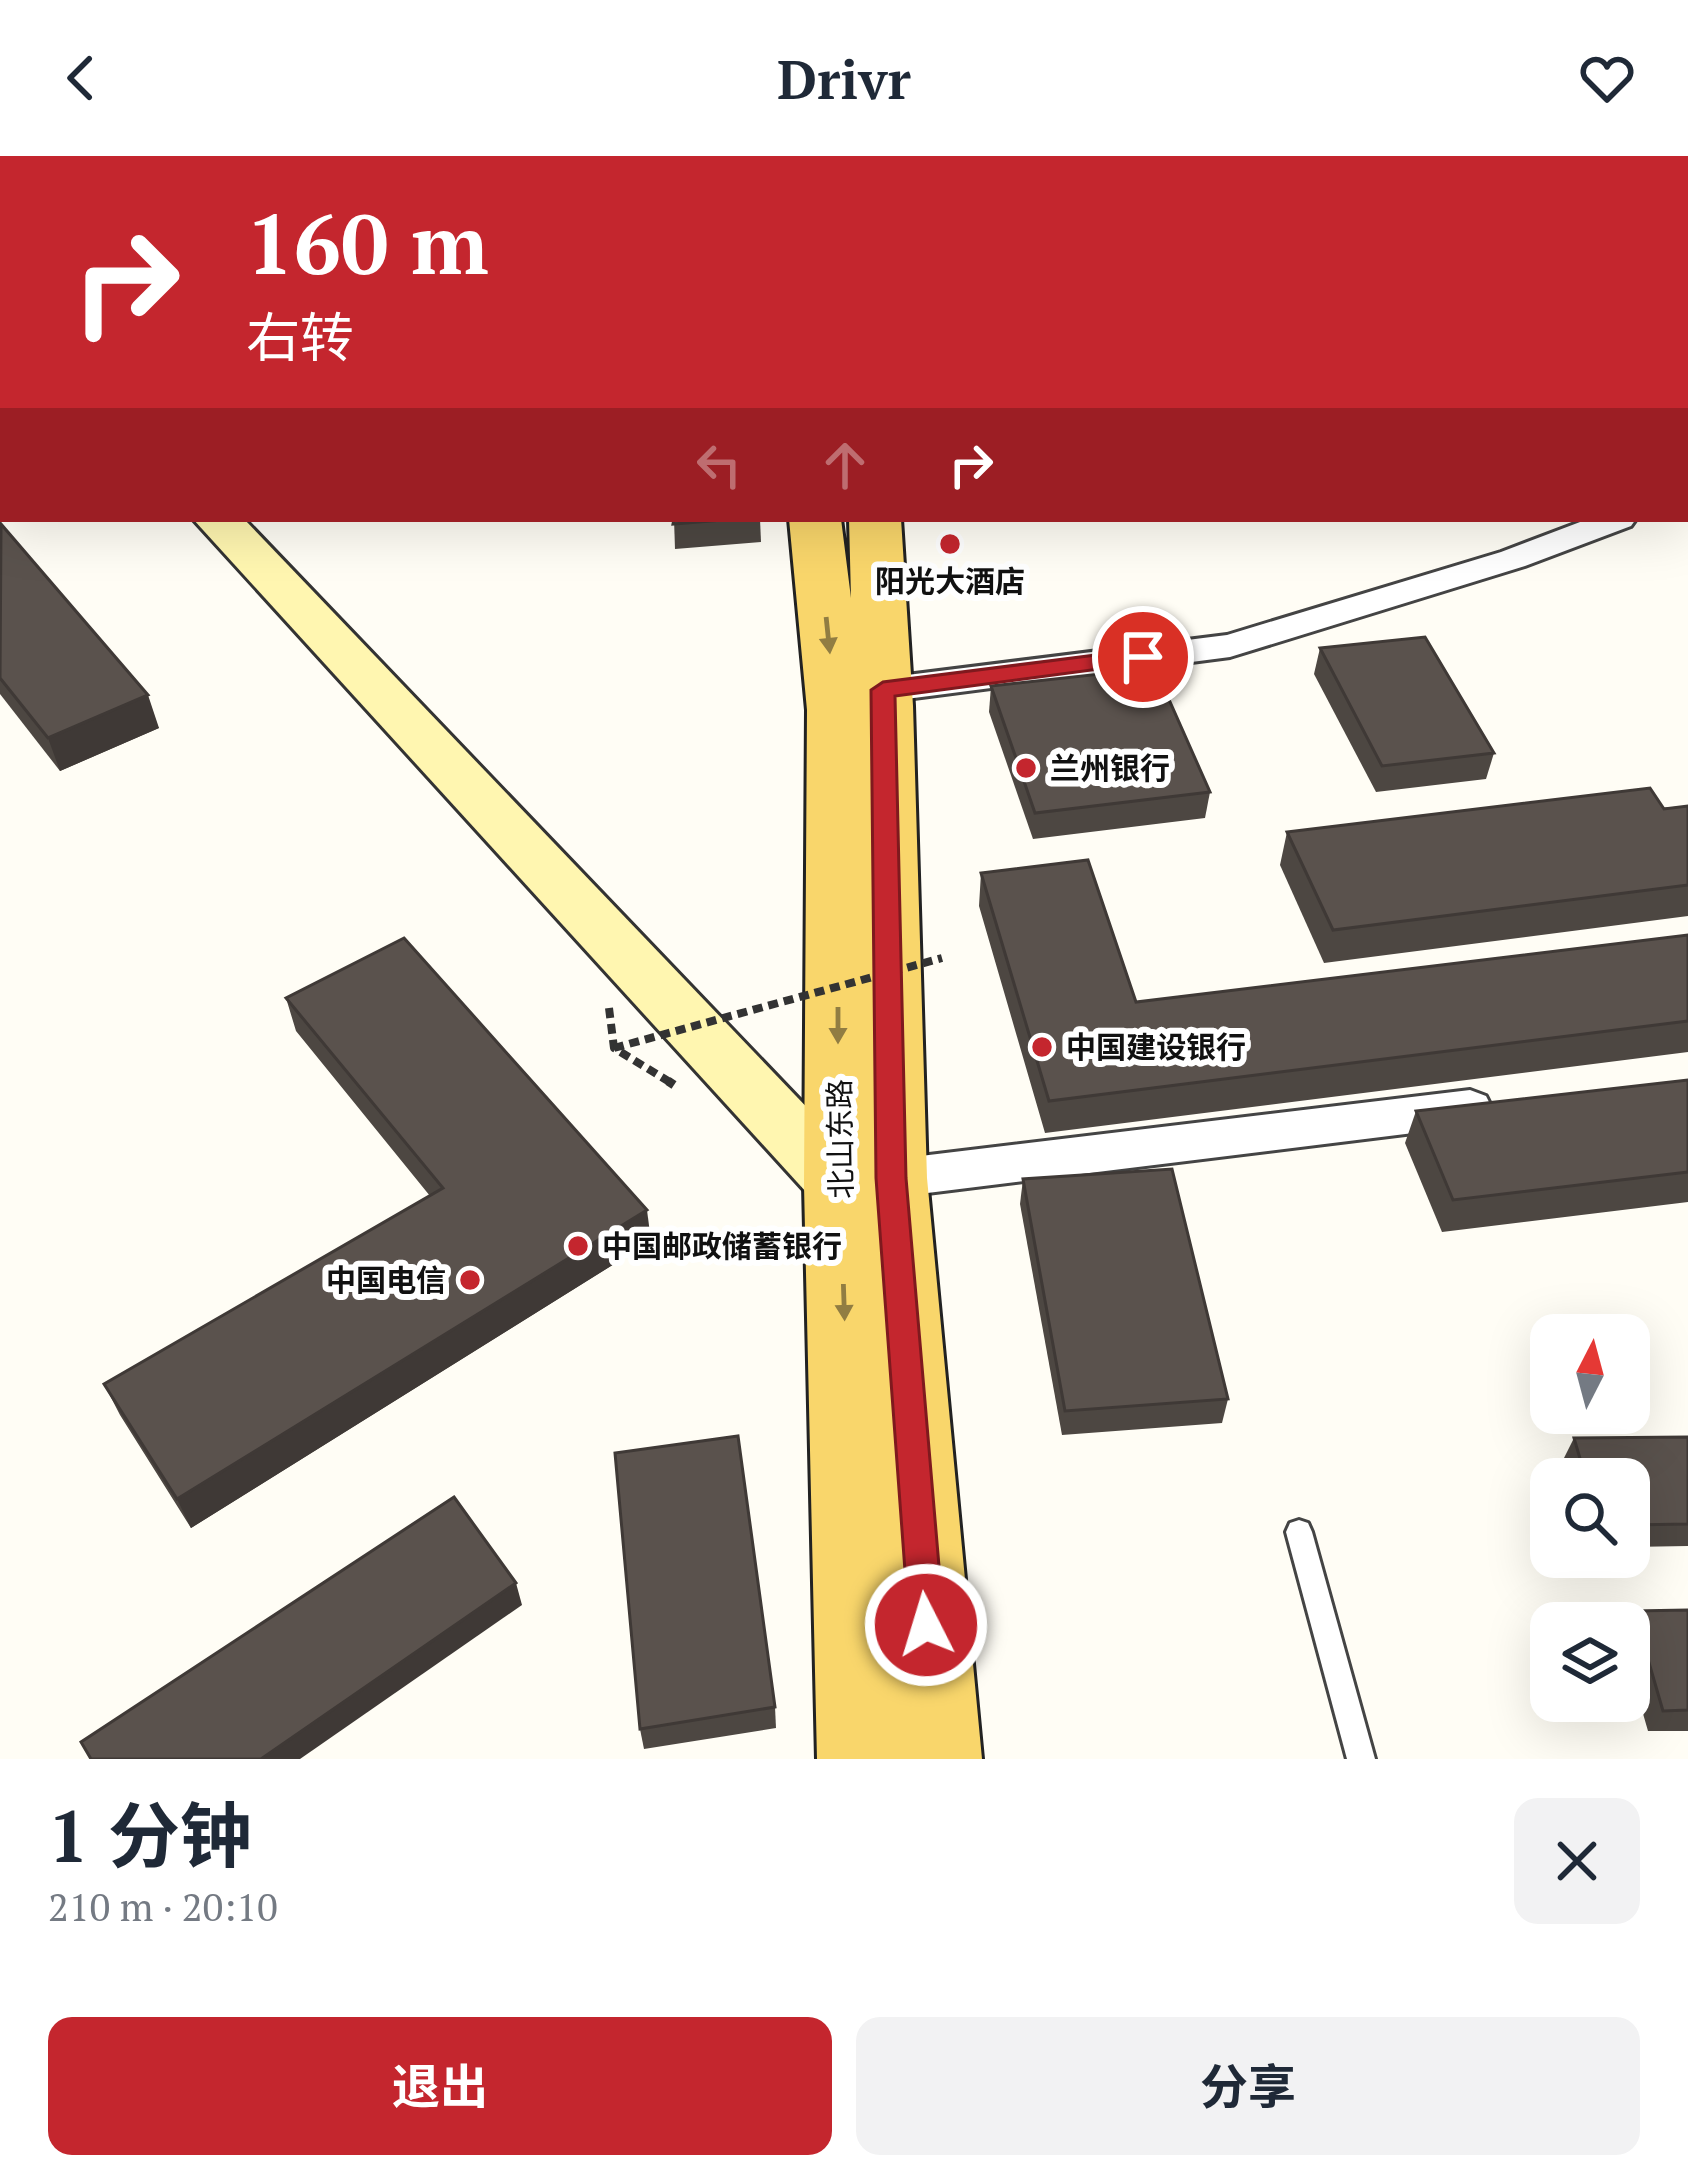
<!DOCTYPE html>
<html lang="zh">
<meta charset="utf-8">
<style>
body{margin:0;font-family:"PT Serif","Noto Sans SC",serif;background:#f2f2f3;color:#1f2937;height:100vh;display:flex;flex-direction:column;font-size:45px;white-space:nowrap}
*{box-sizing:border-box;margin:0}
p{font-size:39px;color:#747a83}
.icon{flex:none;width:66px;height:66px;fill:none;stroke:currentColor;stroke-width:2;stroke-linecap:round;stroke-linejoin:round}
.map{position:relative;height:1603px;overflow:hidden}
.drawer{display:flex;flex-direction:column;background:#fff;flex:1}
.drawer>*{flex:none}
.top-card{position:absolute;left:0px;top:0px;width:1689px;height:366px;box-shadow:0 12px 48px #0002;background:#c4262e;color:#fff;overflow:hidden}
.needle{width:78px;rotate:6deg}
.tools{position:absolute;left:1530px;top:1158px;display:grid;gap:24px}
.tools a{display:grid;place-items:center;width:120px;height:120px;border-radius:24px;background:#fff;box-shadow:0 12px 48px #0002;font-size:60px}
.pin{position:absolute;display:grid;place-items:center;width:102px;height:102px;color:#fff;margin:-51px;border:6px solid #fff;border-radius:50%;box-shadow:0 3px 12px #0007}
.me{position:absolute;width:132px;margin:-66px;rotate:355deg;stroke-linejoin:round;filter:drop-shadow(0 0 9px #0008)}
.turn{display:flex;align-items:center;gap:42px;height:252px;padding:0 48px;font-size:54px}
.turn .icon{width:156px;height:156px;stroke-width:2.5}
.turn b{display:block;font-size:84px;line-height:102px}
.lanes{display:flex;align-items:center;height:114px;padding:0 48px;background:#0003;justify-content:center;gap:60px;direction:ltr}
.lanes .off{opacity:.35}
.round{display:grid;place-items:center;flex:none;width:126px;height:126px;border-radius:24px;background:#f2f2f3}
.head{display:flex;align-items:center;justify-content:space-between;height:204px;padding:0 48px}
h1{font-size:72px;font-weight:700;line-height:90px}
.button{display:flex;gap:24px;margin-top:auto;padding:24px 48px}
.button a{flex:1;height:138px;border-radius:24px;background:#c4262e;color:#fff;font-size:48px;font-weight:700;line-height:138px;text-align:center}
.button a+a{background:#f2f2f3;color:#1f2937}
header{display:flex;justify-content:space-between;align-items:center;height:156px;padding:0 48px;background:#fff;font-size:54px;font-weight:700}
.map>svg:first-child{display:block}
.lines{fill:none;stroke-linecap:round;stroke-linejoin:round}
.lane-casing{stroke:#444;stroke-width:6}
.street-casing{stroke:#444;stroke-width:6}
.secondary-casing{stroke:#333;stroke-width:6}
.primary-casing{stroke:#222;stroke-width:6}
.path-far1{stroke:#333;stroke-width:8;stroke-dasharray:10 6;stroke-linecap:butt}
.path{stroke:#333;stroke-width:9;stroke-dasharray:15 8;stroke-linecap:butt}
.lane{fill:#fff;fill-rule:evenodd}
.street{fill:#fff;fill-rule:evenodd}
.secondary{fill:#fff6b0;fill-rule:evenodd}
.primary{fill:#f9d66b;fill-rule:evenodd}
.path-bridge{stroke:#333;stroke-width:8;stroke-dasharray:10 6;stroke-linecap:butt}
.wall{fill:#4d4742}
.shaded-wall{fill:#3f3936}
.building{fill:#5a524d;stroke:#3f3936;stroke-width:3}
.oneway{fill:#917d42}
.route{fill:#c4262e;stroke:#7f191e;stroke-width:3}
.poi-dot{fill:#c4262e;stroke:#fff;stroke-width:4.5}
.labels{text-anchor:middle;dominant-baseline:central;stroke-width:12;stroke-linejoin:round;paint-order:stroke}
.poi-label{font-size:30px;font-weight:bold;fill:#111;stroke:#fff;text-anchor:start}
.street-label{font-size:30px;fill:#111;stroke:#fff}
</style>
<header><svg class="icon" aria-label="back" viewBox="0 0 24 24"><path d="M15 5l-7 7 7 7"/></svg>Drivr<svg class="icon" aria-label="heart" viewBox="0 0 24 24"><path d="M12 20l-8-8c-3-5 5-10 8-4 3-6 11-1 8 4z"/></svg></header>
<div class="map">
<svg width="1688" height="1603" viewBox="0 0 1688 1603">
<rect width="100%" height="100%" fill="#fffdf5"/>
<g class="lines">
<defs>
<path id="lane" d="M1299 1364 1308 1367 1312 1376 1375 1603H1347L1286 1376 1290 1367Z"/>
<g id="street">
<path d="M1460 0H1490L1492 3H1462Z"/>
<path d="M1686 95 1688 96V114L1686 113Z"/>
<path d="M1688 327V347L1686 348V328Z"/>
<path d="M1588 363H1636L1631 370 1525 410 1230 501 883 546 870 542 865 534 870 526 883 522 1227 479 1501 396Z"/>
<path d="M1470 934 1486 940 1492 952 1486 964 1470 970 871 1044 855 1038 848 1025 855 1012 871 1006Z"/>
</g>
<g id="secondary">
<path d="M66 0H112L64 3Z"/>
<path d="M3 16V40L0 41V17Z"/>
<rect x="0" y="119" width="3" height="27"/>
<path d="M193 363H244L863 1010 873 1029 863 1048 840 1056 817 1048Z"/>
</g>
<g id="primary">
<path d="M767 0H809L810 3H768Z"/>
<path d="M789 363H841L851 442 849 363H901L913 550 927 1022 982 1603H817L804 1029 807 554Z"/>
</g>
</defs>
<use href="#lane" class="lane-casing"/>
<use href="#street" class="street-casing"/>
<use href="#secondary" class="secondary-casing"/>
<use href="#primary" class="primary-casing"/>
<path class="path-far1" d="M609 852 614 892 673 928"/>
<path class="path" d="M668 925 674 929"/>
<use href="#lane" class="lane"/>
<use href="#street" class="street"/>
<use href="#secondary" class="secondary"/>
<use href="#primary" class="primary"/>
<path class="path-bridge" d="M614 892 942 802"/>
</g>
<g class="wall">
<path d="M674 363H760L761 386 675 393Z"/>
<path d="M0 369 159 572 60 615 0 538Z"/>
<path d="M1320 492 1494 597 1486 623 1376 636 1314 518Z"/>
<path d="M991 530 1210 636 1205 662 1033 683 989 556Z"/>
<path d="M1688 650V760L1324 807 1280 709 1287 676Z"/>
<path d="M981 717 1136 846 1688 779V896L1045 977 979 750Z"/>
<path d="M286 842 651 1085 191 1372 120 1259 104 1228 430 1040 296 875Z"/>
<path d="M1688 924V1046L1442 1076 1405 987 1416 955Z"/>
<path d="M1023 1023 1228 1243 1222 1267 1062 1279 1020 1048Z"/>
<path d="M1688 1281V1390L1629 1391V1323H1567L1562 1306 1574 1282Z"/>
<path d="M1688 1454V1575H1648L1629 1509V1467H1626L1634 1455Z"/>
<path d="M775 1551 776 1572 644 1593 640 1573Z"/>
</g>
<g class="shaded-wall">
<path d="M643 0H711V3H614Z"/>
<path d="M148 539 159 572 60 615 48 582Z"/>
<path d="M647 1054 651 1085 191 1372 177 1343Z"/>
<path d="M516 1427 522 1449 300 1603H261Z"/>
</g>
<g class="building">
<path d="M604 0H643L614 3H605Z"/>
<path d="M674 363H735L673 368Z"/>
<path d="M1 368 148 539 48 582 0 522Z"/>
<path d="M1425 481 1494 597 1382 610 1320 492Z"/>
<path d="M1155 512 1210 636 1035 657 991 530Z"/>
<path d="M1650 632 1664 653 1688 650V729L1333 774 1287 676Z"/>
<path d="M1088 704 1136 846 1688 779V865L1049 945 981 717Z"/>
<path d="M404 782 647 1054 177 1343 104 1228 443 1032 286 842Z"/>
<path d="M1688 924V1016L1453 1044 1416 955Z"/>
<path d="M1172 1013 1228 1243 1065 1255 1023 1023Z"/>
<path d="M738 1280 775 1551 640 1573 615 1297Z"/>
<path d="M1688 1281V1368L1629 1369V1323H1586L1574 1282Z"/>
<path d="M454 1341 516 1427 261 1603H91L81 1586Z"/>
<path d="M1688 1454V1554L1663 1555 1634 1455Z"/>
</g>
<defs><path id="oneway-solid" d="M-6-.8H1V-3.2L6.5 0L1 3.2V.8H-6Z" transform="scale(3)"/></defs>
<g class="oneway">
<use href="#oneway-solid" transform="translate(828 479) rotate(84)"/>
<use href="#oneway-solid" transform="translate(838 869) rotate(90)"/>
<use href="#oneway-solid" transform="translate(844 1146) rotate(88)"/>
</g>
<path class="route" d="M1143 493 1152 495V506L895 540 906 1022 944 1469 939 1481 926 1486 914 1481 909 1469 876 1022 871 534 883 526Z"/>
<g class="poi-dot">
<circle cx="950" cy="388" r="12"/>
<circle cx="1026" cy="612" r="12"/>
<circle cx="1042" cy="891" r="12"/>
<circle cx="578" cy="1090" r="12"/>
<circle cx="470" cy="1124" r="12"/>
</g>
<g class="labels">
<g class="poi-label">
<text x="950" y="425" text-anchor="middle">阳光大酒店</text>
<text x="1050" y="612">兰州银行</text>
<text x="1066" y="891">中国建设银行</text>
<text x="602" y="1090">中国邮政储蓄银行</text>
<text x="446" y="1124" text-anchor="end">中国电信</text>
</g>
<g class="street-label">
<text transform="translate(840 983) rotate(-91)">北山东路</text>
</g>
</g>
</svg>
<div class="tools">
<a><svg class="needle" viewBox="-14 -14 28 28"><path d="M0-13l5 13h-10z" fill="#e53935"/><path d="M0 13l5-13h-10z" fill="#747a83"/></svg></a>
<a><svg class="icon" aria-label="search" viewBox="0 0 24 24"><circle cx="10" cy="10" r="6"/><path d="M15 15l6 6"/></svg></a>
<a><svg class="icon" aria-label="layers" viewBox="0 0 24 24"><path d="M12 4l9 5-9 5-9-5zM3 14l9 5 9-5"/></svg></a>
</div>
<div class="pin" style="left:1143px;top:501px;background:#d93025"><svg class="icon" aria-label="arrive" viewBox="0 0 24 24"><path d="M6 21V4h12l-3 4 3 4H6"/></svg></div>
<svg class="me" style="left:926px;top:1469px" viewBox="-20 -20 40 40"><circle r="17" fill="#c4262e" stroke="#fff" stroke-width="3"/><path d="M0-11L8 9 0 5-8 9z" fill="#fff"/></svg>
<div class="top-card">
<div class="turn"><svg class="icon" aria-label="right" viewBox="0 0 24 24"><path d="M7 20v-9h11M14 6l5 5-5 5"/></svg><div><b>160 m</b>右转</div></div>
<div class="lanes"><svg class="icon off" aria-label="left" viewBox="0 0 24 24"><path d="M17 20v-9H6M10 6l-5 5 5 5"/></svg><svg class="icon off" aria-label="ahead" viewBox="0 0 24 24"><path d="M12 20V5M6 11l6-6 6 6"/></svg><svg class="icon" aria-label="right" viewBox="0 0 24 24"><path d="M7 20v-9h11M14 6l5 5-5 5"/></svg></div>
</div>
</div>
<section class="drawer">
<div class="head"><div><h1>1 分钟</h1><p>210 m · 20:10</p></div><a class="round"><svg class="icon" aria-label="close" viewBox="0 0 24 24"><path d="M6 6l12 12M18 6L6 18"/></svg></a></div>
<div class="button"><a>退出</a><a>分享</a></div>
</section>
